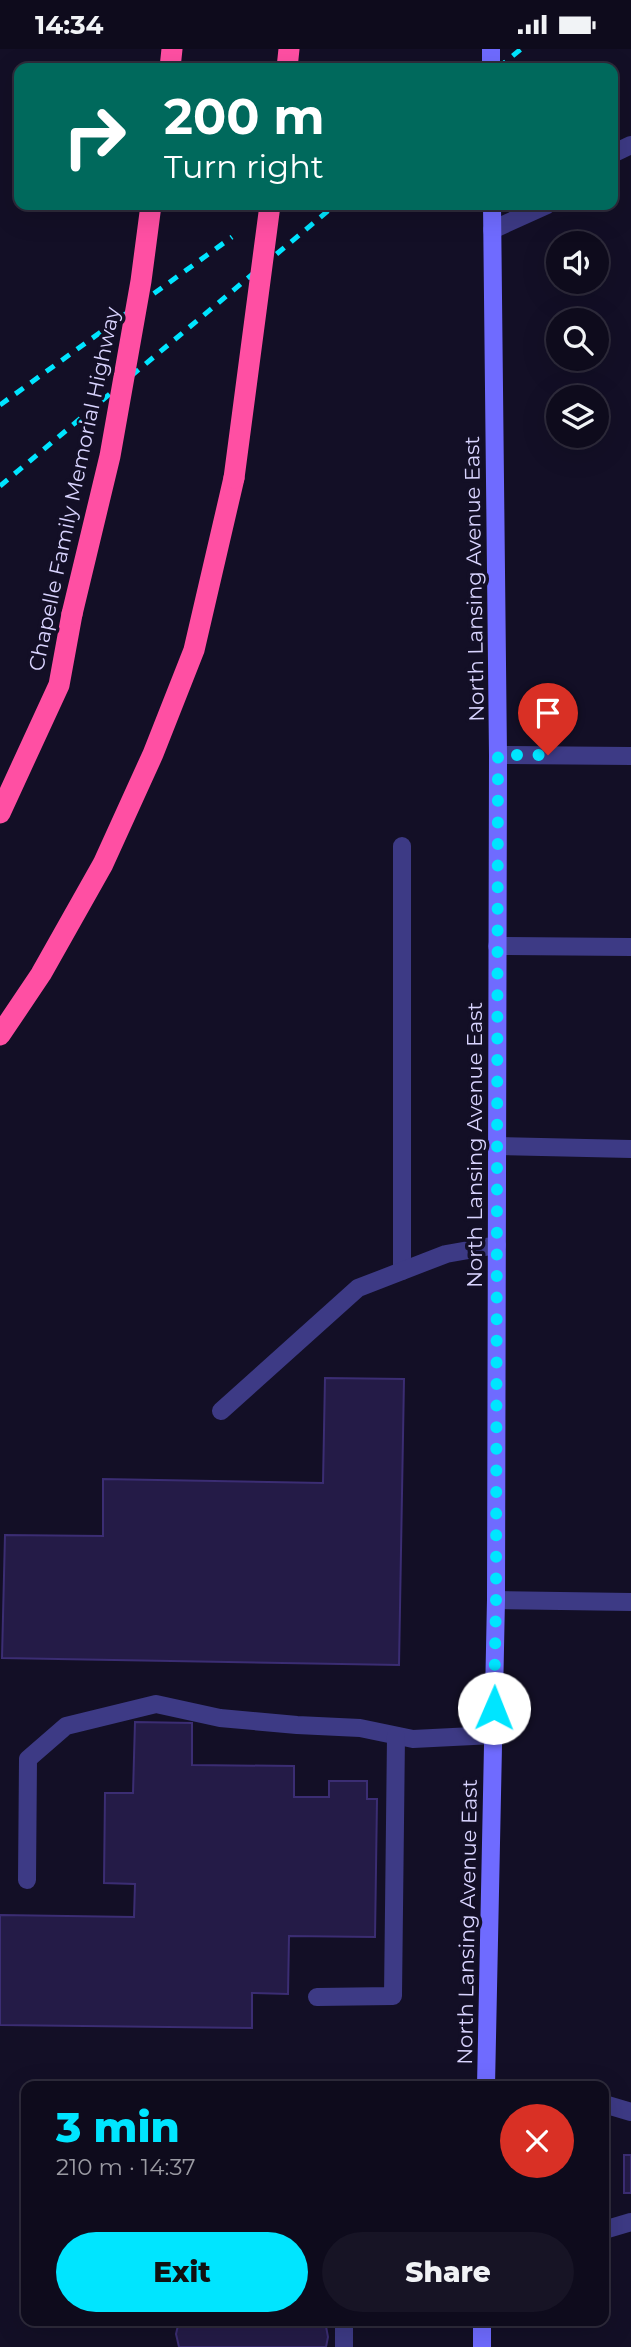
<!DOCTYPE html>
<meta charset="utf-8">
<style>
body{margin:0;font-family:Montserrat,sans-serif;background:#171425;color:#f1f3f6;height:100vh;display:flex;flex-direction:column;font-size:26px;white-space:nowrap}
*{box-sizing:border-box;margin:0}
p{font-size:23px;color:#9b9ba3}
.icon{flex:none;width:38px;height:38px;fill:none;stroke:currentColor;stroke-width:2;stroke-linecap:round;stroke-linejoin:round}
.map{position:relative;flex:1;overflow:hidden}
.details{position:absolute;left:21px;top:2032px;width:588px;height:245px;display:flex;flex-direction:column;background:#0e0b1c;border-radius:14px;box-shadow:0 7px 28px #0002,0 0 0 2px #2e2b3b}
.details>*{flex:none}
.guide{position:absolute;left:14px;top:14px;width:604px;height:147px;border-radius:14px;box-shadow:0 7px 28px #0002,0 0 0 2px #2e2b3b;background:#00695c;color:#fff;overflow:hidden}
.tools{position:absolute;left:546px;top:182px;display:grid;gap:14px}
.tools a{display:grid;place-items:center;width:63px;height:63px;border-radius:50%;background:#0e0b1c;box-shadow:0 7px 28px #0002,0 0 0 2px #2e2b3b;font-size:35px}
.pin{position:absolute;display:grid;place-items:center;width:60px;height:60px;color:#fff;margin:-72px -30px;border-radius:50% 50% 50% 0;rotate:-45deg;box-shadow:0 0 7px #0007}
.pin .icon{rotate:45deg}
.me{position:absolute;width:77px;margin:-38px;rotate:1deg;stroke-linejoin:round;filter:drop-shadow(0 0 5px #0008)}
.turn{display:flex;align-items:center;gap:24px;height:147px;padding:0 35px;font-size:32px}
.turn .icon{width:91px;height:91px;stroke-width:2.5}
.turn b{display:block;font-size:49px;line-height:60px}
.round{display:grid;place-items:center;flex:none;width:74px;height:74px;border-radius:37px;background:#171425}
.summary{display:flex;align-items:center;justify-content:space-between;height:119px;padding:0 35px}
h1{font-size:42px;font-weight:800;line-height:52px;color:#00e5ff}
.button{display:flex;gap:14px;margin-top:auto;padding:14px 35px}
.button a{flex:1;height:80px;border-radius:42px;background:#00e5ff;color:#111;font-size:28px;font-weight:800;line-height:80px;text-align:center}
.button a+a{background:#171425;color:#f1f3f6}
.status{display:flex;justify-content:space-between;align-items:center;height:49px;padding:0 35px;background:#0e0b1c;direction:ltr}
.status svg{height:19px;fill:currentColor}
.map>svg:first-child{display:block}
.building{fill:#241b47;stroke:#3b2d73;stroke-width:2}
.lines{fill:none;stroke-linecap:round;stroke-linejoin:round}
.lane{stroke:#3d3a85;stroke-width:18}
.street{stroke:#3d3a85;stroke-width:18}
.secondary{stroke:#6f6bff;stroke-width:18}
.highway{stroke:#ff4fa3;stroke-width:21}
.rail{stroke:#00e5ff;stroke-width:5;stroke-dasharray:10 9;stroke-linecap:butt}
.highway-bridge{stroke:#ff4fa3;stroke-width:21}
.route{stroke:#00e5ff;stroke-width:12;stroke-dasharray:0 21.6}
.labels{text-anchor:middle;dominant-baseline:central;stroke-width:7;stroke-linejoin:round;paint-order:stroke}
.street-label{font-size:21px;fill:#d9d4ff;stroke:#130f26}
</style>
<div class="status"><b>14:34</b><svg viewBox="0 0 49 12"><path d="M0 12V9h3v3zM5 12V6h3v6zM10 12V3h3v9zM15 12V0h3v12zM26 1h20v11H26zM47 4h2v5h-2z"/></svg></div>
<div class="map">
<svg width="631" height="2298" viewBox="0 0 631 2298">
<rect width="100%" height="100%" fill="#130f26"/>
<g class="building">
<path d="M325 1329 404 1330 399 1616 2 1609 5 1486 103 1487V1430L323 1434Z"/>
<path d="M135 1673 192 1674V1716L294 1717V1748H329V1732H367V1750H377L375 1888 289 1887 288 1945 252 1944V1979L0 1976V1866L134 1868 135 1835 104 1834 105 1744H133Z"/>
<rect x="624" y="2106" width="7" height="38"/>
<path d="M179 2272H325L328 2288 326 2298H179L176 2285Z"/>
</g>
<g class="lines">
<g class="lane">
<path d="M612 105 631 96"/>
<path d="M492 181 547 156"/>
<path d="M402 797V1222"/>
<path d="M497 897 631 898"/>
<path d="M497 1097 631 1100"/>
<path d="M221 1362 358 1239 446 1205 497 1196"/>
<path d="M27 1831 28 1710 66 1677 156 1655 220 1669 297 1676 360 1679 413 1690 493 1686"/>
<path d="M317 1948 393 1947 396 1687"/>
<path d="M604 2055 631 2063"/>
<path d="M604 2181 631 2173"/>
<path d="M344 2298V2272"/>
</g>
<g class="street">
<path d="M498 706 631 707"/>
<path d="M496 1551 631 1553"/>
</g>
<g class="secondary">
<path d="M491 0V19"/>
<path d="M486 2037 496 1551 498 706 492 156"/>
<path d="M482 2298V2272"/>
</g>
<g class="highway">
<path d="M170 19 172 0"/>
<path d="M287 19 289 0"/>
<path d="M0 764 59 636 72 565"/>
<path d="M0 986 41 925 103 815 153 705 194 601 234 429"/>
</g>
<g class="rail">
<path d="M498 19 521 0"/>
<path d="M0 356 232 188"/>
<path d="M0 437 335 156"/>
</g>
<g class="highway-bridge">
<path d="M234 429 270 156"/>
<path d="M72 565 110 407 141 232 151 156"/>
</g>
</g>
<g class="lines">
<path class="route" d="M494 1659 496 1551 498 706H548"/>
</g>
<g class="labels">
<g class="street-label">
<text transform="translate(74 440) rotate(-78)">Chapelle Family Memorial Highway</text>
<text transform="translate(474 530) rotate(-91)">North Lansing Avenue East</text>
<text transform="translate(474 1096) rotate(-90)">North Lansing Avenue East</text>
<text transform="translate(467 1873) rotate(-89)">North Lansing Avenue East</text>
</g>
</g>
</svg>
<div class="tools">
<a><svg class="icon" aria-label="sound" viewBox="0 0 24 24"><path d="M4 9h4l5-4v14l-5-4H4zM17 9q2 3 0 6"/></svg></a>
<a><svg class="icon" aria-label="search" viewBox="0 0 24 24"><circle cx="10" cy="10" r="6"/><path d="M15 15l6 6"/></svg></a>
<a><svg class="icon" aria-label="layers" viewBox="0 0 24 24"><path d="M12 4l9 5-9 5-9-5zM3 14l9 5 9-5"/></svg></a>
</div>
<div class="pin" style="left:548px;top:706px;background:#d93025"><svg class="icon" aria-label="arrive" viewBox="0 0 24 24"><path d="M6 21V4h12l-3 4 3 4H6"/></svg></div>
<svg class="me" style="left:494px;top:1659px" viewBox="-20 -20 40 40"><circle r="19" fill="#fff"/><path d="M0-13L10 11 0 6-10 11z" fill="#00e5ff"/></svg>
<div class="guide">
<div class="turn"><svg class="icon" aria-label="right" viewBox="0 0 24 24"><path d="M7 20v-9h11M14 6l5 5-5 5"/></svg><div><b>200 m</b>Turn right</div></div>
</div>
<section class="details">
<div class="summary"><div><h1>3 min</h1><p>210 m · 14:37</p></div><a class="round" style="background:#d93025;color:#fff"><svg class="icon" aria-label="close" viewBox="0 0 24 24"><path d="M6 6l12 12M18 6L6 18"/></svg></a></div>
<div class="button"><a>Exit</a><a>Share</a></div>
</section>
</div>
